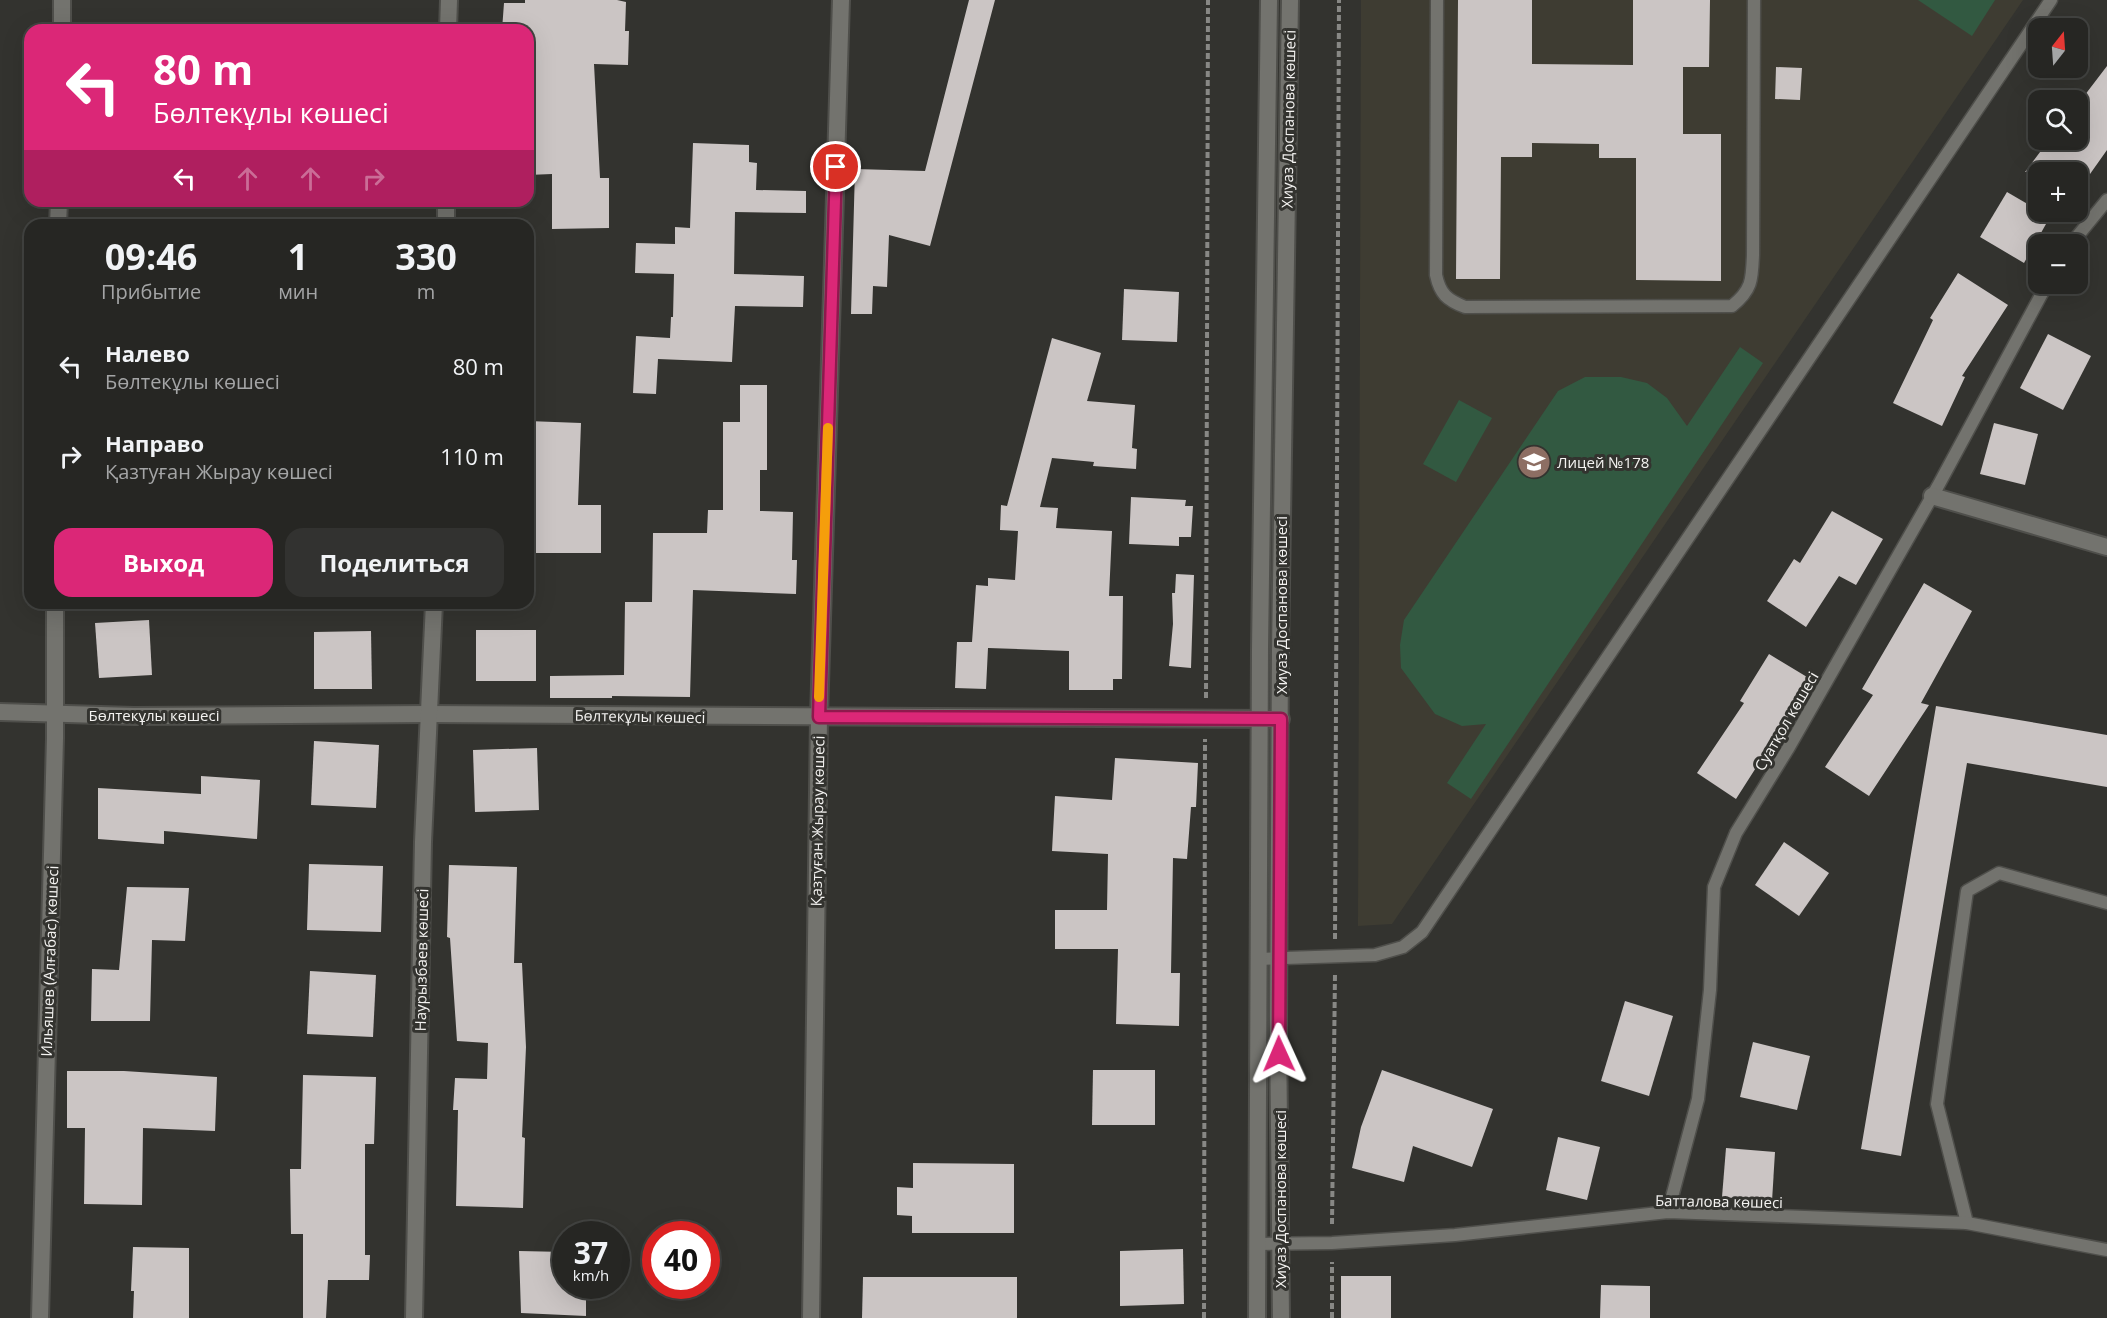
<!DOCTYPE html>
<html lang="ru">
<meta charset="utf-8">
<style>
body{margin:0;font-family:"Open Sans",sans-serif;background:#323230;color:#f1f3f6;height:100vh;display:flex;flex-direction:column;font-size:22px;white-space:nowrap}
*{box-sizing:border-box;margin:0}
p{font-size:20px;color:#a4a5a6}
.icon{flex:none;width:33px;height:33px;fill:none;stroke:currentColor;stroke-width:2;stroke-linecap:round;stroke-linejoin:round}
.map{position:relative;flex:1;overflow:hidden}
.panel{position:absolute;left:24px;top:219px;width:510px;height:390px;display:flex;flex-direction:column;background:#262623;border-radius:18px;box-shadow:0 6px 24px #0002,0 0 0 2px #424341}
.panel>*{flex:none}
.top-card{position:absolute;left:24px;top:24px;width:510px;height:183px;border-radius:18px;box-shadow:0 6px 24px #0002,0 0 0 2px #424341;background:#db2777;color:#fff;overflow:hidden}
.needle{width:39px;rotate:17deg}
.tools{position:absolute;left:2028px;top:18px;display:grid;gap:12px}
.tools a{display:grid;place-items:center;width:60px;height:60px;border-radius:12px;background:#262623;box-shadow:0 6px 24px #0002,0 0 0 2px #424341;font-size:30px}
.speed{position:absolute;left:552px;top:1221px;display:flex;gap:12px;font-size:30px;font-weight:700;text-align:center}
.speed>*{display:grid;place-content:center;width:78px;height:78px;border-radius:50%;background:#262623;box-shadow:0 6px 24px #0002,0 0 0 2px #424341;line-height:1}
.speed small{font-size:15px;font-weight:400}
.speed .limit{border:9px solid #d22;background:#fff;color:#111}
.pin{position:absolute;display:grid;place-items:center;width:51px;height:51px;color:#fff;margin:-26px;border:3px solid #fff;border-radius:50%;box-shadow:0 2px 6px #0007}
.me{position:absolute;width:66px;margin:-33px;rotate:359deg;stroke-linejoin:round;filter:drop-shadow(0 0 4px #0008)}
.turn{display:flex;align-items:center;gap:21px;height:126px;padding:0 30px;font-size:27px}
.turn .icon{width:78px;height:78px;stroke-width:2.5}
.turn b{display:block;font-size:42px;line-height:51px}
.lanes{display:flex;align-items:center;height:57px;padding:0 30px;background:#0003;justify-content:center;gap:30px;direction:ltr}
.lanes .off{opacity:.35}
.eta{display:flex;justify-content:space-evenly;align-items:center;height:102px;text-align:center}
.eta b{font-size:36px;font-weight:700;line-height:42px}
.action{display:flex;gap:12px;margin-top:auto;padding:12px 30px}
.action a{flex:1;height:69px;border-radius:18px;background:#db2777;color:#fff;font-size:24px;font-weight:700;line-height:69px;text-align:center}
.action a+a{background:#323230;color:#f1f3f6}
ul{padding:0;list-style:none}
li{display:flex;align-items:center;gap:18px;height:90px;padding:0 30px}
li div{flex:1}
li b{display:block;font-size:22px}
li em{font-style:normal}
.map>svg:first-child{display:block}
.built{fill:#3e3c32}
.green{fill:#325941}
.building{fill:#cbc5c4}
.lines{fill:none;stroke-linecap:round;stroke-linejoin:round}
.service-casing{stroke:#4f4f4b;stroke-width:15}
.minor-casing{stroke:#4f4f4b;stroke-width:20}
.tertiary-casing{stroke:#4f4f4b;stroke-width:20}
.path{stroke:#888885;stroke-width:4;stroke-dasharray:6 3;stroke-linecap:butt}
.service{stroke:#73736e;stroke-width:12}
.minor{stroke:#73736e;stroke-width:16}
.tertiary{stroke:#73736e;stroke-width:16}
.route-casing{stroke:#8e194d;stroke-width:15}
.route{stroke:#db2777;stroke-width:10}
.slow{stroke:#f59e0b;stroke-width:10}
.labels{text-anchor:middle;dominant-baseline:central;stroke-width:6;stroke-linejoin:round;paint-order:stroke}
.street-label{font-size:15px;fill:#f4f3f1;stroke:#33332f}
.poi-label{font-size:15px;fill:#f4f3f1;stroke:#33332f;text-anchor:start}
</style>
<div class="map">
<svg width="2107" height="1318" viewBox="0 0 2107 1318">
<rect width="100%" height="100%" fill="#33332f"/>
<path class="built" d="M1361 0H2023L1392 924 1358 926Z"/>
<g class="green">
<path d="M1918 0H1995L1972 36Z"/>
<path d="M1740 347 1763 363 1471 799 1447 783 1486 724 1462 726 1435 714 1401 668 1400 645 1404 620 1558 391 1585 377H1621L1647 383 1667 398 1687 426Z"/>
<path d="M1459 400 1492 418 1456 482 1423 464Z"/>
</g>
<g class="building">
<path d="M525 0H617L626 2 625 31H629L628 65 594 64 600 178H609V228L552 229V174L528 175V30H502L504 3H525Z"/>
<path d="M969 0H995L930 246 889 235 887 287 873 286 872 314H851L855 169 925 171Z"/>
<path d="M1458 0H1532V64L1633 65V0H1710L1709 67H1683V134H1721V281L1636 280V158H1599V144L1532 143V157H1501L1500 279H1456Z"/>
<path d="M2107 66V150L2078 191V171L2025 172 2049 140H2078V104Z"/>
<path d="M1776 67 1802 68 1800 100 1775 99Z"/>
<path d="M693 143 749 145V162L757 163 756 190 806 191V213L735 212 734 274 804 276 803 307 735 306 732 362 658 359 656 394 633 393 636 336 670 338 671 317H673L674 274 635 273 636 243 675 244V227L690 228Z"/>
<path d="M2007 192 2050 217 2024 263 1980 237Z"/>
<path d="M1958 273 2008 305 1962 376 1965 377 1942 426 1893 403 1933 320 1930 318Z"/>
<path d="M1124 289 1179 292 1177 342 1122 340Z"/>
<path d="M2048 334 2091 356 2063 410 2020 388Z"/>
<path d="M1052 338 1101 353 1087 401 1135 405 1132 448 1137 449 1136 469 1093 466 1094 462 1052 458 1040 507 1058 508 1056 528 1112 531 1109 596H1123L1122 679H1113V690H1069V651L988 648 986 689 955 688 957 642H972L976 585 988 586V578L1015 580 1018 531 1000 530 1001 505 1007 506Z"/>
<path d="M740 385H767V470H760V511L793 512 792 560H797L796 594 693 590 690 697 612 696V698H550V676L624 675 625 602H652L653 533H707L708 510H723V422H740Z"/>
<path d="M528 421 581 423 578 505H601V553H535V470L528 469Z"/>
<path d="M1994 423 2038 434 2025 485 1980 474Z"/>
<path d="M1131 497 1186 500 1185 506H1193L1191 537H1179V546L1129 544Z"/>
<path d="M1832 511 1883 539 1856 585 1839 576 1806 627 1767 601 1794 559 1800 563Z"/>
<path d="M1176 574 1194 575 1191 668 1169 666 1173 624 1172 593H1175Z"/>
<path d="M1924 583 1972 611 1921 703 1929 705 1869 796 1825 767 1873 695 1862 689Z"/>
<path d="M149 620 152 675 99 678 95 623Z"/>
<rect x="476" y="630" width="60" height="51"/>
<path d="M371 631 372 689H314V632Z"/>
<path d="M1769 654 1812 680 1736 799 1697 773 1744 703 1740 701Z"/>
<path d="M1936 706 2107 735V787L1967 763 1901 1156 1861 1149Z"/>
<path d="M314 741 379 745 376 808 311 805Z"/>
<path d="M537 748 539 810 475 812 473 750Z"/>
<path d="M1115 758 1198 763 1196 807H1191L1187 859 1173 858 1171 973H1180L1179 1026 1116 1024 1118 949H1055V910H1107L1108 854 1052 851 1055 796 1112 800Z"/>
<path d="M201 776 260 780 257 839 164 831V844L98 839V788L201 794Z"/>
<path d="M1784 842 1829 873 1799 916 1755 885Z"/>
<path d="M309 864 383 866 381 932 307 930Z"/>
<path d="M449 865 517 867 514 963H522L526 1047 522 1137 525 1138 523 1208 456 1206 458 1110H453L455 1078 487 1079 488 1043 457 1041 450 938 447 937Z"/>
<path d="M127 887 189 888 185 941 152 940 150 1021H91L92 969 119 970Z"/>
<path d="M310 971 376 975 373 1037 307 1034Z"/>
<path d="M1625 1001 1673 1016 1649 1096 1601 1081Z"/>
<path d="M1753 1042 1810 1056 1797 1110 1740 1097Z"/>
<path d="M1093 1070H1155V1125H1092Z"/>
<path d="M1382 1070 1493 1109 1472 1167 1413 1146 1404 1182 1352 1168 1361 1127Z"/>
<path d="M67 1071H124L217 1077 215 1131 143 1128 142 1205 84 1204 85 1128H67Z"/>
<path d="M303 1075 376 1077 374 1144H365V1255H370L369 1280H328L326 1318H303V1234H291L290 1169H301Z"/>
<path d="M1558 1137 1600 1147 1587 1200 1546 1190Z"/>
<path d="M1726 1148 1775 1152 1772 1201 1722 1197Z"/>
<path d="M913 1163 1014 1164V1233H912V1216L897 1215V1187L913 1188Z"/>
<path d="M133 1247 189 1248V1318H133L134 1291H131Z"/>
<path d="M1183 1249 1184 1304 1120 1306V1251Z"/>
<path d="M519 1251 566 1252V1286H586V1316L521 1313Z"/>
<rect x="1341" y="1276" width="50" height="42"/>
<path d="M863 1277H1017V1318H862Z"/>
<path d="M1601 1285 1650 1286V1318H1600Z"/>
</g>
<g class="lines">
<defs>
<g id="service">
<path d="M1437 0 1436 275C1440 294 1447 300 1465 307L1732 306C1752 290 1752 280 1753 255L1754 0"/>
<path d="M2071 244 2107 200"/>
<path d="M1258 959 1375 955 1403 947 1422 932 2051 0"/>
<path d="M1668 1212 1698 1099 1710 990 1714 887 1736 833 1789 747 1938 486 2047 284"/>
<path d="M1967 1223 1937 1104 1967 891 1999 873 2107 903"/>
<path d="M1258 1244 1332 1243 1455 1235 1668 1212 1967 1223 2107 1250"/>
</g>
<g id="minor">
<path d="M62 30V0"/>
<path d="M448 30 449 0"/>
<path d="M58 225 59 201"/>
<path d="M446 225V201"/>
<path d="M1932 496 2107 547"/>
<path d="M0 712 134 716 427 714 1281 719"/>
<path d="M40 1318 55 738V603"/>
<path d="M414 1318 423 842 434 603"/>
<path d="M811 1318 819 717 841 0"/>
</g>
<g id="tertiary">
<path d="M1257 1318 1260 649 1269 0"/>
<path d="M1281 1318 1278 1030 1280 649 1290 0"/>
</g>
</defs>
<use href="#service" class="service-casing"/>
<use href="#minor" class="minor-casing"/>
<use href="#tertiary" class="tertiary-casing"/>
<g class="path">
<path d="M1206 698 1208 0"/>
<path d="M1335 939 1339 0"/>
<path d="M1332 1224 1335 974"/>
<path d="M1204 1318 1205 739"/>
<path d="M1332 1318V1262"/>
</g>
<use href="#service" class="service"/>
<use href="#minor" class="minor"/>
<use href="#tertiary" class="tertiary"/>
</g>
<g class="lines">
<defs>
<path id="route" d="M836 167 819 717 1281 719 1279 1054"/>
</defs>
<use href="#route" class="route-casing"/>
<use href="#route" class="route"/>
<path class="slow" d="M819 697 828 428"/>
</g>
<defs>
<symbol id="school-disc" viewBox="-11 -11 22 22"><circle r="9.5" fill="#8d6e63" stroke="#33332f"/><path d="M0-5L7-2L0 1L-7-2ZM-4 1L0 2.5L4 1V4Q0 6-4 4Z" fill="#fff"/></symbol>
</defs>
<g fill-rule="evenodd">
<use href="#school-disc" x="1515" y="443" width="38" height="38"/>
</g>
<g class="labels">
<g class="street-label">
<text transform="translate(1288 119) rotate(-89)">Хиуаз Доспанова көшесі</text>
<text transform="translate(1281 605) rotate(-90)">Хиуаз Доспанова көшесі</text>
<text x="154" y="715">Бөлтекұлы көшесі</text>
<text transform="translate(640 716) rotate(1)">Бөлтекұлы көшесі</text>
<text transform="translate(1786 721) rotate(-60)">Суатқол көшесі</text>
<text transform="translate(817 821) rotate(-89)">Қазтуған Жырау көшесі</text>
<text transform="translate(421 960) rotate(-89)">Наурызбаев көшесі</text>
<text transform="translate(49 961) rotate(-88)">Ильяшев (Алғабас) көшесі</text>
<text transform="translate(1280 1199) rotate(-90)">Хиуаз Доспанова көшесі</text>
<text transform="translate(1719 1201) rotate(1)">Батталова көшесі</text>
</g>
<g class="poi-label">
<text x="1557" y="462">Лицей №178</text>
</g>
</g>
</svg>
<div class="tools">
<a><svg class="needle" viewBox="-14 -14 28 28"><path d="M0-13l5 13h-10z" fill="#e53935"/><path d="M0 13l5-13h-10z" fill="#a4a5a6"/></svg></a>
<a><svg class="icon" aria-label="search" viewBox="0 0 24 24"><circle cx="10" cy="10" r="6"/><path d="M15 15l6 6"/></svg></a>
<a>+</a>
<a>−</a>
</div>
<div class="speed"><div>37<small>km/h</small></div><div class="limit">40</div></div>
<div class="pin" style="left:836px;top:167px;background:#d93025"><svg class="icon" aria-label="arrive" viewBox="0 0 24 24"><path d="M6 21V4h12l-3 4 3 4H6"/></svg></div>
<svg class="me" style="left:1279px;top:1054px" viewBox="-20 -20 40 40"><path d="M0-17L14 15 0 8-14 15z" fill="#db2777" stroke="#fff" stroke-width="4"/></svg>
<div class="top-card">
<div class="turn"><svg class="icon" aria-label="left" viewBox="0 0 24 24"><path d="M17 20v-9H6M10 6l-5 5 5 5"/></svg><div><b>80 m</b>Бөлтекұлы көшесі</div></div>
<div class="lanes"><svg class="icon" aria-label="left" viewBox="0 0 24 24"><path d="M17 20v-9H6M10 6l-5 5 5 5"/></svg><svg class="icon off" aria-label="ahead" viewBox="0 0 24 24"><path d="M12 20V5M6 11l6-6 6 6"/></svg><svg class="icon off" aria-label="ahead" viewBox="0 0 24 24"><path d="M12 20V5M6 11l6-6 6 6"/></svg><svg class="icon off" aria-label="right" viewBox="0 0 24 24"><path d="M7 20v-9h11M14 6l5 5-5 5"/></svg></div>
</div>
<section class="panel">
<div class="eta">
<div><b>09:46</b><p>Прибытие</p></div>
<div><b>1</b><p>мин</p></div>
<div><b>330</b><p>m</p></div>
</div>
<ul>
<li><svg class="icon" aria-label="left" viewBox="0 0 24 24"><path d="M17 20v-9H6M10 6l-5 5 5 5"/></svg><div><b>Налево</b><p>Бөлтекұлы көшесі</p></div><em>80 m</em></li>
<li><svg class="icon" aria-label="right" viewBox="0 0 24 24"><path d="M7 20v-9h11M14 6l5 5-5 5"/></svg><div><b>Направо</b><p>Қазтуған Жырау көшесі</p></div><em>110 m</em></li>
</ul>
<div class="action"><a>Выход</a><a>Поделиться</a></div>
</section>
</div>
